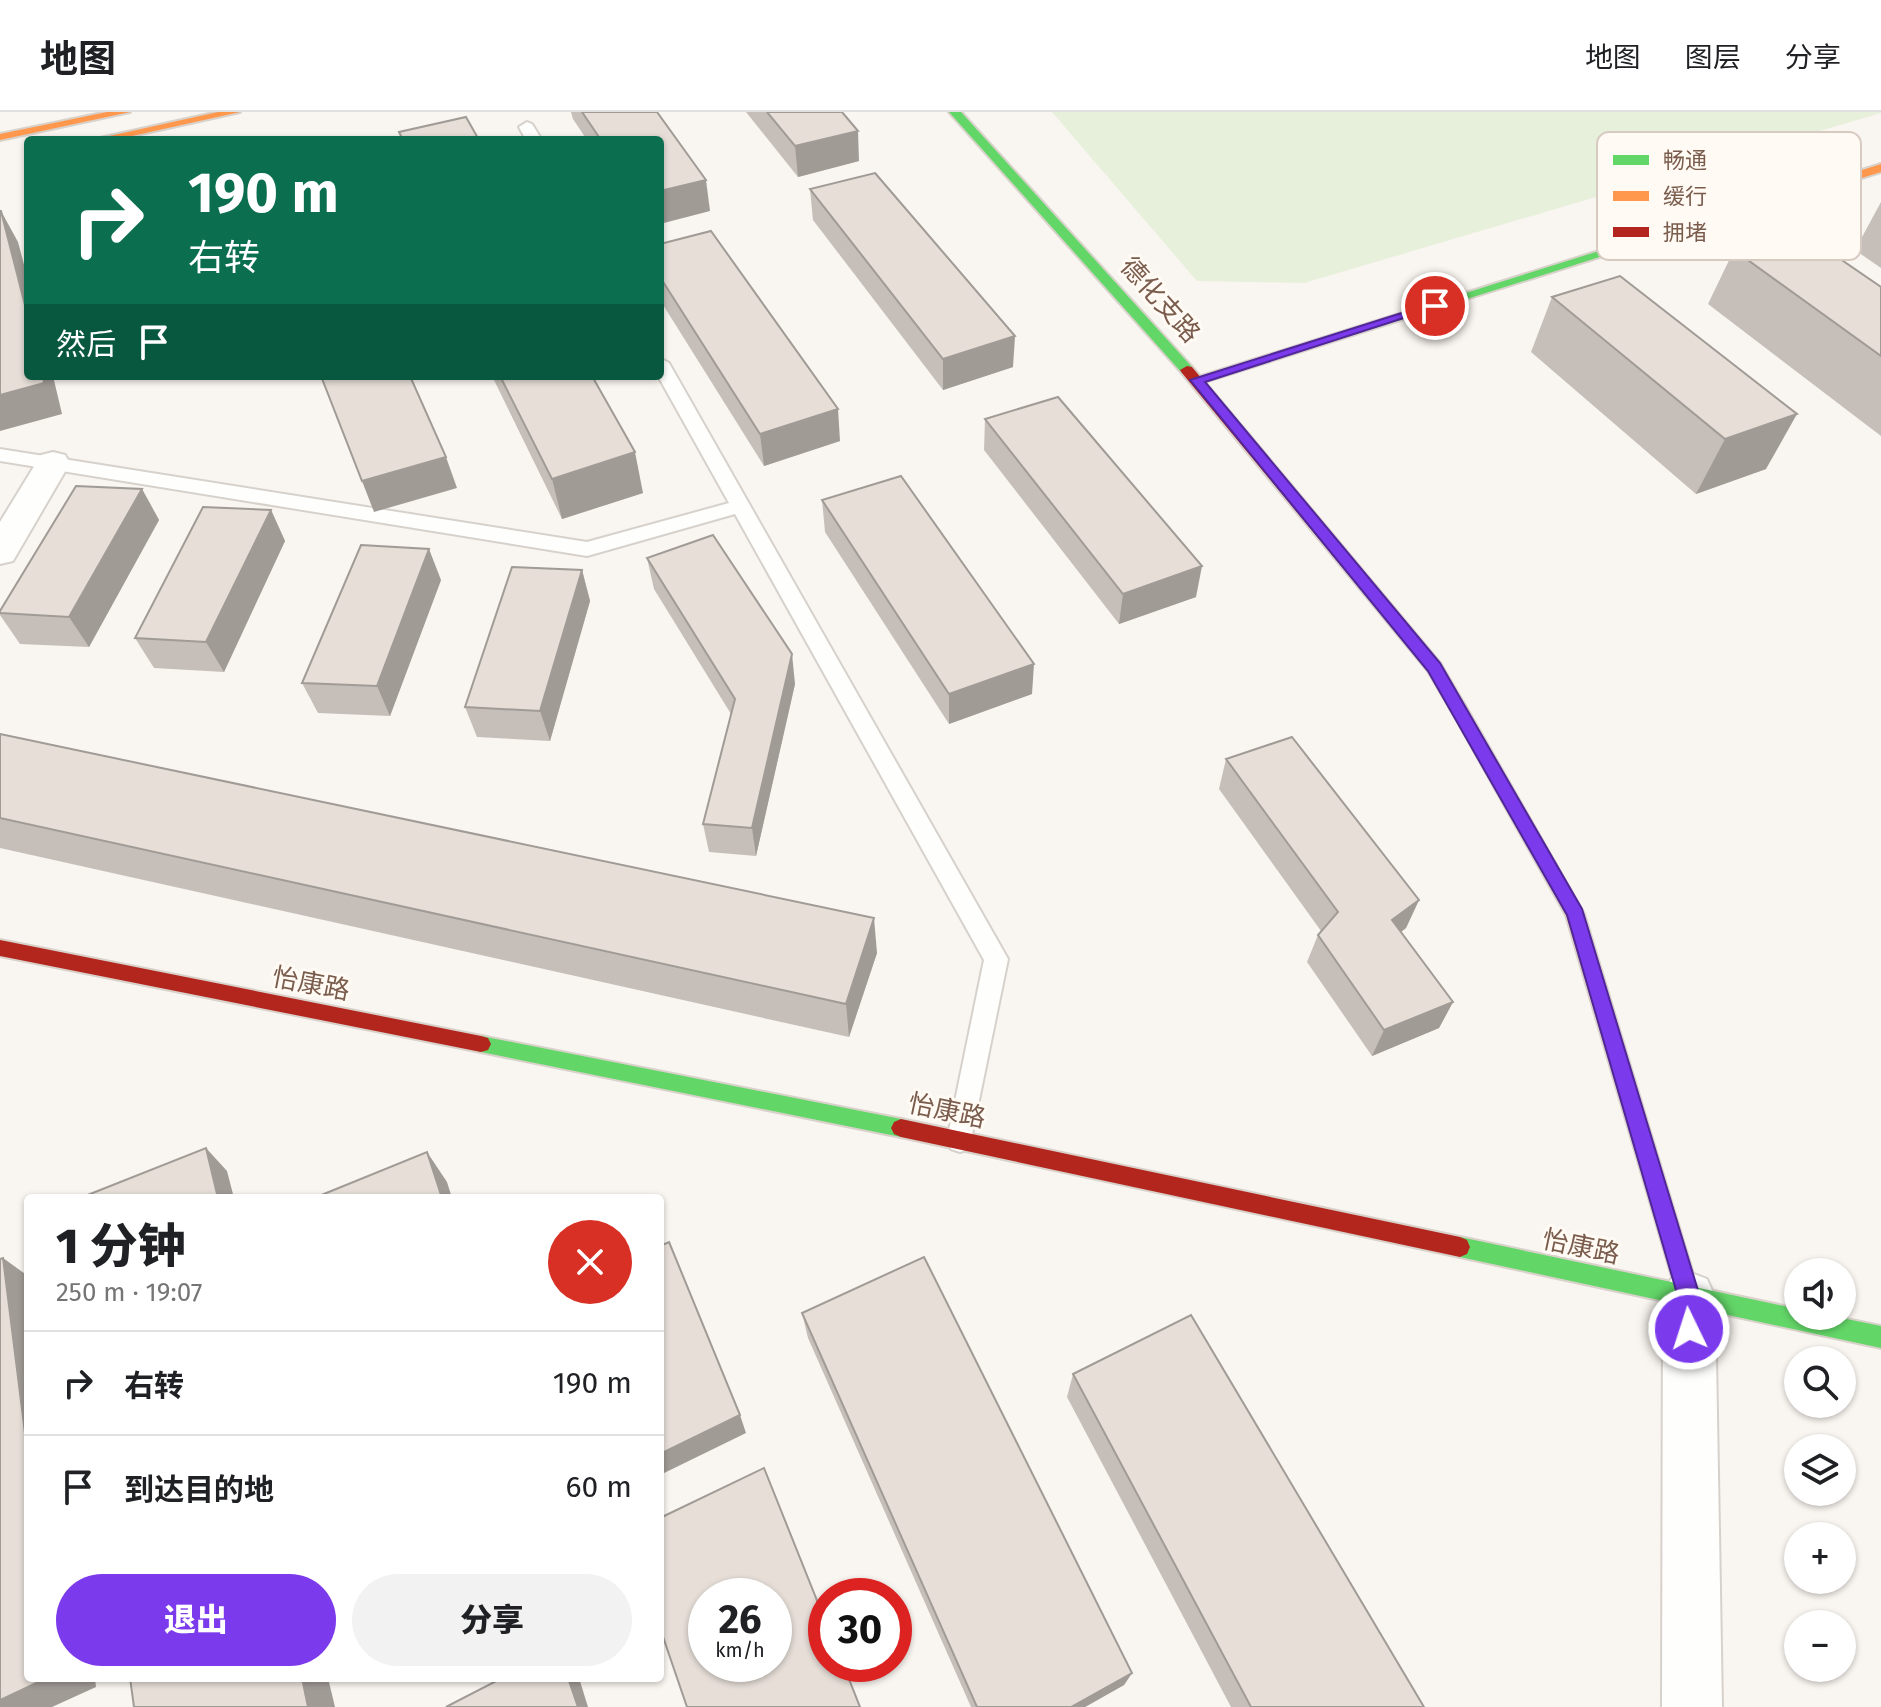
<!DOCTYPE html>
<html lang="zh">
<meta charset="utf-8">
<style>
body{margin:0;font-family:"Fira Sans","Noto Sans SC",sans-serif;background:#f2f2f2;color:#202124;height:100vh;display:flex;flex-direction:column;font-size:30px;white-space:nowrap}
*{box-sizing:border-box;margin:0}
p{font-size:26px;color:#757577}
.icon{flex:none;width:44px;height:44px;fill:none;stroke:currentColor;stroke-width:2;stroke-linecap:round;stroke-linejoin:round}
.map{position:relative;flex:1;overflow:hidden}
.side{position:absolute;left:24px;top:1082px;width:640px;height:488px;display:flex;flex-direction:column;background:#fff;border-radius:8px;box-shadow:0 2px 6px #0004}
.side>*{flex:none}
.banner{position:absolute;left:24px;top:24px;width:640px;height:244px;border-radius:8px;box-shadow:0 2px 6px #0004;background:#0b6e4f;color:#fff;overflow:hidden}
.controls{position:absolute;left:1784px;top:1146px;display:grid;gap:16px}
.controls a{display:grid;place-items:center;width:72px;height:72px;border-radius:50%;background:#fff;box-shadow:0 2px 6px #0004;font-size:40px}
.speed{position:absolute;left:688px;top:1466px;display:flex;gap:16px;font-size:40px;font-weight:700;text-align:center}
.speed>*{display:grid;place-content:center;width:104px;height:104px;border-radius:50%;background:#fff;box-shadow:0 2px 6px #0004;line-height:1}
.speed small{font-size:20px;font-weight:400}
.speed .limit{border:12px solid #d22;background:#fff;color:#111}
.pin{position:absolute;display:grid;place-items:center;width:68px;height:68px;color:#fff;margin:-34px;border:4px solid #fff;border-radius:50%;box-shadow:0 2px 8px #0007}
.me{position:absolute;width:88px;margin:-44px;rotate:356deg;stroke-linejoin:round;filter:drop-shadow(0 0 6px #0008)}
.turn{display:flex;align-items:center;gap:28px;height:168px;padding:0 32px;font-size:36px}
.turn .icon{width:104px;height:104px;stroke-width:2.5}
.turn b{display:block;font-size:56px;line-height:68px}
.then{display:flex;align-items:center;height:76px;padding:0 32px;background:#0003;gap:16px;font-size:30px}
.round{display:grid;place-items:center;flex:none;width:84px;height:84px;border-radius:42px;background:#f2f2f2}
.overview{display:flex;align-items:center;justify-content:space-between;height:136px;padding:0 32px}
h1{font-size:48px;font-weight:800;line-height:60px}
.button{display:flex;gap:16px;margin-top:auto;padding:16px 32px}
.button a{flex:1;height:92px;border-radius:48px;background:#7c3aed;color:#fff;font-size:32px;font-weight:800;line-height:92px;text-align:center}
.button a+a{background:#f2f2f2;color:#202124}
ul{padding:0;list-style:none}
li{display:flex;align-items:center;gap:24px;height:104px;padding:0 32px;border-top:2px solid #e0e0e0}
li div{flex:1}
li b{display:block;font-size:30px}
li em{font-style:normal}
header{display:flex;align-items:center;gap:48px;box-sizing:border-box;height:112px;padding:0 40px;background:#fff;border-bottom:2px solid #e0e0e0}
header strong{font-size:38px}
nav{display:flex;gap:44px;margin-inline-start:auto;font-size:28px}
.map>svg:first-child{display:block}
.green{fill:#e7f0db}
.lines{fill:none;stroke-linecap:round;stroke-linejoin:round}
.lane-casing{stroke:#d7d1cb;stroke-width:4}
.street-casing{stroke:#d7d1cb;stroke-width:4}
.fast-casing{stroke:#d9d2cb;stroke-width:4}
.slow-casing{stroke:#d9d2cb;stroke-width:4}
.jam-casing{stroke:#d9d2cb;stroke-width:4}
.lane{fill:#fefefd;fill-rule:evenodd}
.street{fill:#fefefd;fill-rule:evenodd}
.fast{fill:#63d668;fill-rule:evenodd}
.slow{fill:#ff974d;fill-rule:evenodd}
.jam{fill:#b3261e;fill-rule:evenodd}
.wall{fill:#c6bfb9}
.shaded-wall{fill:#a19b96}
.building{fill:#e6ded7;stroke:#a19b96;stroke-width:2;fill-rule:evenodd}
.route{fill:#7c3aed;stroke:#51269a;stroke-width:2}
.labels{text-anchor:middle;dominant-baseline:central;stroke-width:6;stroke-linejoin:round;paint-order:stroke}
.street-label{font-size:26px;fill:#7a5c4d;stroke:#fffaf3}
.key{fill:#fffaf3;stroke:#d7cbc1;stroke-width:2}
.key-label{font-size:22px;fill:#7a5c4d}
</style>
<header>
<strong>地图</strong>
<nav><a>地图</a><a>图层</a><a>分享</a></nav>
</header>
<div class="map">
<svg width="1881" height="1595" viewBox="0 0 1881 1595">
<rect width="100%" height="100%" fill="#f9f5f0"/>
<path class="green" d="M1052 0H1881V1L1304 171 1197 169Z"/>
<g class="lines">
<defs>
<g id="lane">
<path d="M527 10 532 12 542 28H526L519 15Z"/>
<path d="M660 246 669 251 1008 847 969 1037 960 1040 951 1037 947 1028 984 848 735 402 587 444 0 349V337L587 430 729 391 658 264Z"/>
</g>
<g id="street">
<path d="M53 340 65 343 70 351 13 449 0 452V410L41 343Z"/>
<path d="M1689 1160 1707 1167 1715 1185 1722 1595H1662L1663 1185 1671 1167Z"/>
</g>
<g id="fast">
<path d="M949 0H961L1192 255V261H1182Z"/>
<path d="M1618 133 1628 136 1201 271H1191L1189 268Z"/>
<path d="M481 924 901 1007 908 1010 911 1016 908 1022 901 1025 481 940 474 938 471 932 474 926Z"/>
<path d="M1460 1125 1798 1197V1204H1832L1881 1214V1236L1460 1145 1453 1142 1450 1135 1453 1128Z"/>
</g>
<g id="slow">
<path d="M107 0H130L0 28V22Z"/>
<path d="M218 0H240L114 28H91Z"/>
<path d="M1881 52V60L1626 139 1616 136Z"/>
<path d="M1457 588 1463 590 1584 802 1700 1185 1697 1192 1689 1195 1681 1192 1678 1185 1566 803 1449 594Z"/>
</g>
<g id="jam">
<path d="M1187 254 1192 255 1440 551 1465 594 1463 598H1451L1428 559 1182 261 1180 258Z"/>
<path d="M0 828 481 924 488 926 491 932 488 938 481 940 0 844Z"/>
<path d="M901 1007 1460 1125 1467 1128 1470 1135 1467 1142 1460 1145 901 1025 894 1022 891 1016 894 1010Z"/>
</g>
</defs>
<use href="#lane" class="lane-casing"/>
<use href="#street" class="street-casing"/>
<use href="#fast" class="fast-casing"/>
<use href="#slow" class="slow-casing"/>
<use href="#jam" class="jam-casing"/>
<use href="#lane" class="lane"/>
<use href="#street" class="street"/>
<use href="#fast" class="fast"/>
<use href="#slow" class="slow"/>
<use href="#jam" class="jam"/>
</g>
<g class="wall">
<path d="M571 0H657L710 99 660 28H587L573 7Z"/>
<path d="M746 0H842L859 49 798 65Z"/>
<path d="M810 77 1013 255 943 278 813 108Z"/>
<path d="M1881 90V156L1855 138Z"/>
<path d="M660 132 840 329 764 354 660 188Z"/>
<path d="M1734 138 1881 175V324L1708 192Z"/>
<path d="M1552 185 1766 357 1696 382 1531 240Z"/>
<path d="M492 264H592L643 381 562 407Z"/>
<path d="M985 307 1196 485 1119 512 984 338Z"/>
<path d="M142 377 159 408 89 535 20 532 0 503V499Z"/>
<path d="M822 388 1032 582 949 612 825 420Z"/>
<path d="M271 398 285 429 224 560 154 556 135 526Z"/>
<path d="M647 446 795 572 756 744 709 740 703 712 731 602 654 477Z"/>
<path d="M582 458 590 489 550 629 477 625 465 595Z"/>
<path d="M441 468 390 604 318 601 302 571Z"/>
<path d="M0 622 877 841 849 925 0 736Z"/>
<path d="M1226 647 1419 788 1406 816 1401 820 1453 890 1439 916 1372 944 1307 850 1318 823 1321 819 1219 677Z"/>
<path d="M802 1201 1132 1561 1124 1573 1085 1595H971L808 1226Z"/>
<path d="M1073 1262 1424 1595H1231L1067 1285Z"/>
</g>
<g class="shaded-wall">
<path d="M858 19 859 49 798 65 795 34Z"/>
<path d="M706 68 710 99 660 112V79Z"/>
<path d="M1 99 18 130 28 168V205Z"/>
<path d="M1015 224 1013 255 943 278V247Z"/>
<path d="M43 264H53L62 302 0 319V283Z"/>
<path d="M838 297 840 329 764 354 760 322Z"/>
<path d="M1797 302 1766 357 1696 382 1725 327Z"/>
<path d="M635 340 643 381 562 407 552 367Z"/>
<path d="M446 345 457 376 374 400 362 369Z"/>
<path d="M142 377 159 408 89 535 69 505Z"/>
<path d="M271 398 285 429 224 560 206 530Z"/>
<path d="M429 437 441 468 390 604 377 574Z"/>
<path d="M1202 454 1196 485 1119 512 1123 482Z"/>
<path d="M582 458 590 489 550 629 540 599Z"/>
<path d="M792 542 795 572 756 744 752 716Z"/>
<path d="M1034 552 1032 582 949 612V582Z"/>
<path d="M1419 788 1406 816 1380 836 1392 808Z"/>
<path d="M874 806 877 841 849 925 846 892Z"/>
<path d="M1453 890 1439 916 1372 944 1384 918Z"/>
<path d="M206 1036 227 1059 234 1086H218Z"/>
<path d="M427 1040 447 1070 452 1086H442Z"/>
<path d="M3 1146 28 1164V1345Z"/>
<path d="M740 1303 746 1321 660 1363V1342Z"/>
<path d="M1132 1561 1124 1573 1085 1595H1071Z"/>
<path d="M47 1566H95L96 1575 52 1595H0V1588Z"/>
<path d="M302 1566H328L335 1595H308Z"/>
<path d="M568 1566H579L588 1595H578Z"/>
</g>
<g class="building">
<path d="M582 0H657L706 68 660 79V28H601Z"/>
<path d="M767 0H842L858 19 795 34Z"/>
<path d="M466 5 479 28H403L399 20Z"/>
<path d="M875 61 1015 224 943 247 810 77Z"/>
<path d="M0 99H1L28 205V264H43L44 271 0 283Z"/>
<path d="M1798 118 1881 175V244L1734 138Z"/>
<path d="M711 119 838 297 760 322 660 165V132Z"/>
<path d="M1620 164 1797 302 1725 327 1552 185Z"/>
<path d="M321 264H410L446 345 362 369Z"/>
<path d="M500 264H592L635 340 552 367Z"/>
<path d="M1058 285 1202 454 1123 482 985 307Z"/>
<path d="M901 364 1034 552 949 582 822 388Z"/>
<path d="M76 374 142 377 69 505 0 501V499Z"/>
<path d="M203 395 271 398 206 530 135 526Z"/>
<path d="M713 423 792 542 752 716 703 712 735 587 647 446Z"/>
<path d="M361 433 429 437 377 574 302 571Z"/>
<path d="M512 455 582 458 540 599 465 595Z"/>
<path d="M0 622 874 806 846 892 0 706Z"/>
<path d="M1292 625 1419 788 1392 808 1453 890 1384 918 1318 823 1338 800 1226 647Z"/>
<path d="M206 1036 218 1086H80Z"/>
<path d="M427 1040 442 1086H314Z"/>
<path d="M669 1130 740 1303 660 1342V1134Z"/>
<path d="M924 1145 1132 1561 1071 1595H977L802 1201Z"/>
<path d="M3 1146 28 1345V1566H47L0 1588V1147Z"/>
<path d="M1191 1203 1424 1595H1251L1073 1262Z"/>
<path d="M764 1356 826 1511V1552H843L860 1595H687L660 1516V1406ZM706 1484H774V1552H706Z"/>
<path d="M130 1566H302L308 1595H134Z"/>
<path d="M502 1566H568L578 1595H446Z"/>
</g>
<path class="route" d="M1430 192 1441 194 1205 270 1440 551 1582 797 1700 1185V1217L1697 1224 1689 1228 1682 1224 1678 1217V1185L1567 803 1428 559 1190 268Z"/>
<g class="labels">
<g class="street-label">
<text transform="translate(1160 188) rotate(48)">德化支路</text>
<text transform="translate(311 872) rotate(11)">怡康路</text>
<text transform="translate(947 999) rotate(12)">怡康路</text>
<text transform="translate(1581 1135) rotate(12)">怡康路</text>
</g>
</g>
<rect x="1597" y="20" width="264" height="128" rx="12" class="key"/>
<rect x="1613" y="43" width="36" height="10" fill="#63d668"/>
<rect x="1613" y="79" width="36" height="10" fill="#ff974d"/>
<rect x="1613" y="115" width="36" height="10" fill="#b3261e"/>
<g class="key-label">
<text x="1663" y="56">畅通</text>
<text x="1663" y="92">缓行</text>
<text x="1663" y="128">拥堵</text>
</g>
</svg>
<div class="controls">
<a><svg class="icon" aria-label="sound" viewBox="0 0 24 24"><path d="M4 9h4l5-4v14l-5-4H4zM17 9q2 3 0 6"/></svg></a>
<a><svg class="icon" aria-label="search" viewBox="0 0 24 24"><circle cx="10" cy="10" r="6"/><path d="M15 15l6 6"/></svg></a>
<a><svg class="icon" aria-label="layers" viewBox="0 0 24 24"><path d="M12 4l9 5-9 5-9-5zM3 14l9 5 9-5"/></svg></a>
<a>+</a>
<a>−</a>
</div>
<div class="speed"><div>26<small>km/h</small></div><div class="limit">30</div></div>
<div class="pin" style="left:1435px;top:194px;background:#d93025"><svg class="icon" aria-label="arrive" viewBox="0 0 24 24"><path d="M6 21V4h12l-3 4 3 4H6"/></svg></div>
<svg class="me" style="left:1689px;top:1217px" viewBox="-20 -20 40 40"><circle r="17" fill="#7c3aed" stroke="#fff" stroke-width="3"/><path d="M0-11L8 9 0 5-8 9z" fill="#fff"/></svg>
<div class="banner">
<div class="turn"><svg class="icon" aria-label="right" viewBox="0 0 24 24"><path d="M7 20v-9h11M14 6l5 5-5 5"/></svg><div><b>190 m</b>右转</div></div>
<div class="then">然后<svg class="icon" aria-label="arrive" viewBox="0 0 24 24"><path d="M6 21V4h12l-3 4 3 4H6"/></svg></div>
</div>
<section class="side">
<div class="overview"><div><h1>1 分钟</h1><p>250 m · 19:07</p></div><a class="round" style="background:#d93025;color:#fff"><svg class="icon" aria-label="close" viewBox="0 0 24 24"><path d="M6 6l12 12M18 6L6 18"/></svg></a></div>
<ul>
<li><svg class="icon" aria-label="right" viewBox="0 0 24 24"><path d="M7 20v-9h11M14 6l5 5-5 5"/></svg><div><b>右转</b></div><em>190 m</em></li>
<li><svg class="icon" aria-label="arrive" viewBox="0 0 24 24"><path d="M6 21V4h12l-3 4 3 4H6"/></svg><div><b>到达目的地</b></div><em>60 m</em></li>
</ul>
<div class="button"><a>退出</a><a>分享</a></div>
</section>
</div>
